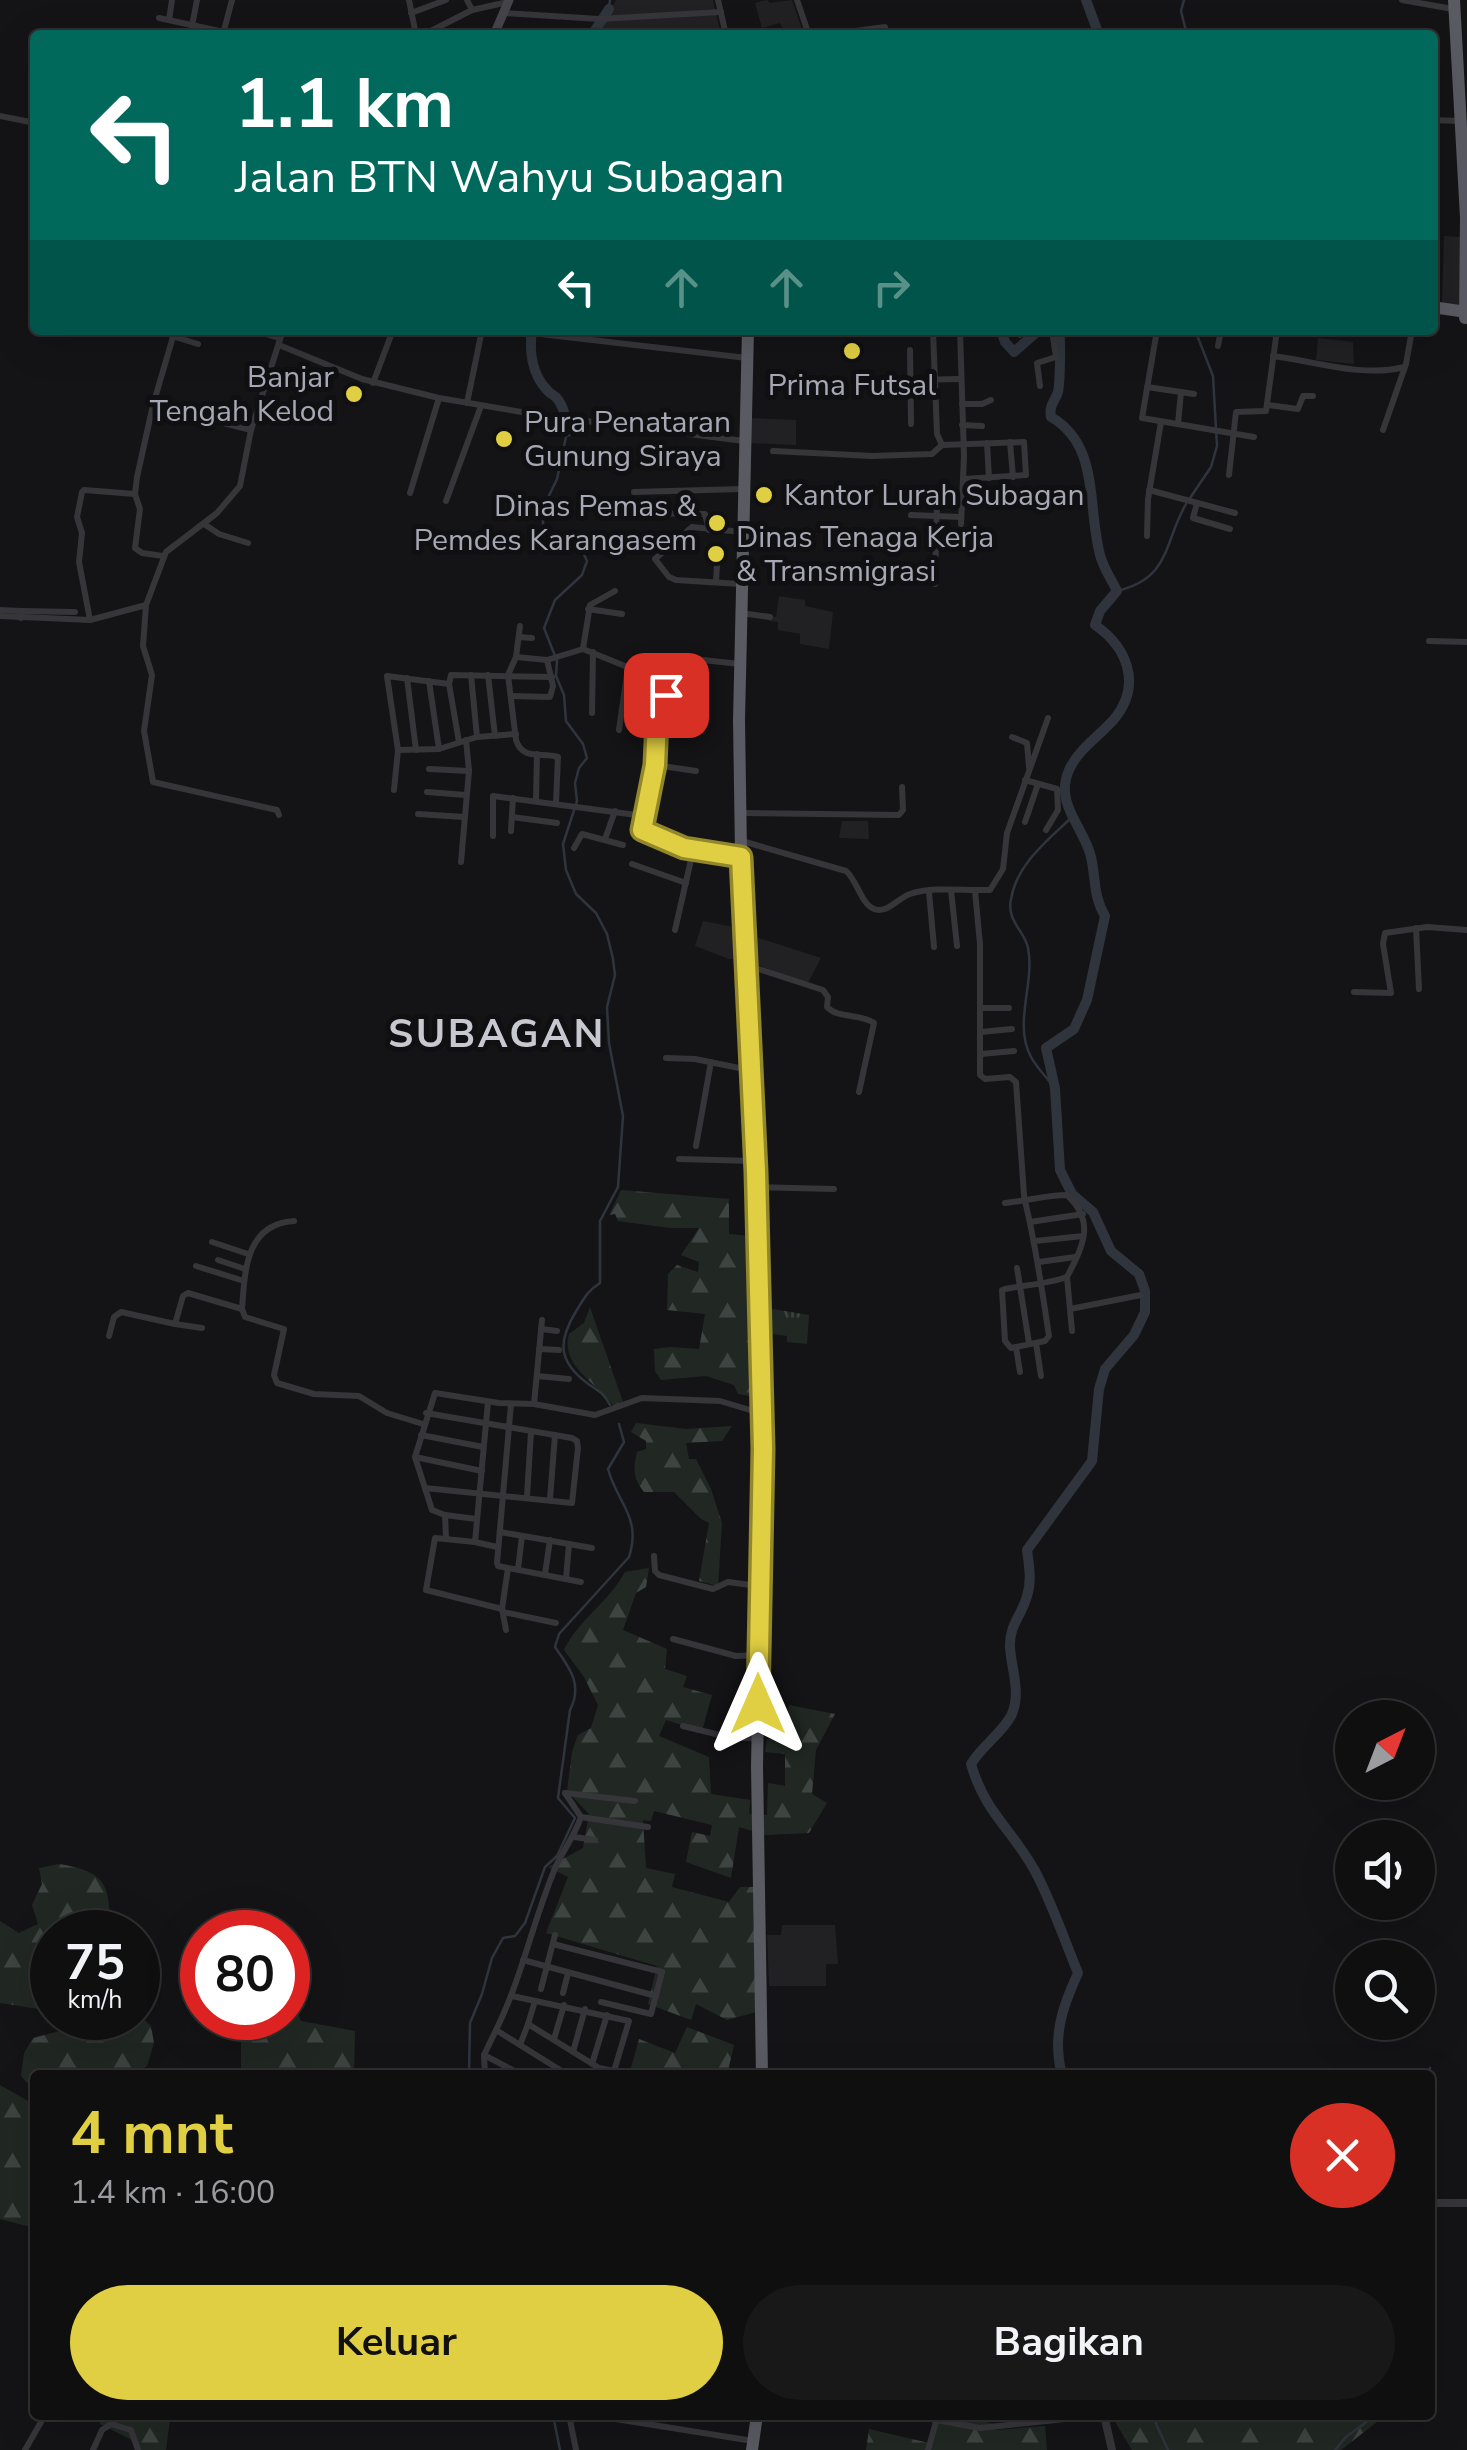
<!DOCTYPE html>
<html lang="id">
<meta charset="utf-8">
<style>
body{margin:0;font-family:"Nunito Sans",sans-serif;background:#181819;color:#f1f3f6;height:100vh;display:flex;flex-direction:column;font-size:38px;white-space:nowrap}
*{box-sizing:border-box;margin:0}
p{font-size:32px;color:#9b9c9f}
.icon{flex:none;width:55px;height:55px;fill:none;stroke:currentColor;stroke-width:2;stroke-linecap:round;stroke-linejoin:round}
.map{position:relative;flex:1;overflow:hidden}
.panel{position:absolute;left:30px;top:2070px;width:1405px;height:350px;display:flex;flex-direction:column;background:#0f0f10;border-radius:10px;box-shadow:0 10px 40px #0002,0 0 0 2px #2f2f30}
.panel>*{flex:none}
.top-card{position:absolute;left:30px;top:30px;width:1408px;height:305px;border-radius:10px;box-shadow:0 10px 40px #0002,0 0 0 2px #2f2f30;background:#00695c;color:#fff;overflow:hidden}
.needle{width:65px;rotate:42deg}
.fabs{position:absolute;left:1335px;top:1700px;display:grid;gap:20px}
.fabs a{display:grid;place-items:center;width:100px;height:100px;border-radius:50%;background:#0f0f10;box-shadow:0 10px 40px #0002,0 0 0 2px #2f2f30;font-size:50px}
.speed{position:absolute;left:30px;top:1910px;display:flex;gap:20px;font-size:50px;font-weight:700;text-align:center}
.speed>*{display:grid;place-content:center;width:130px;height:130px;border-radius:50%;background:#0f0f10;box-shadow:0 10px 40px #0002,0 0 0 2px #2f2f30;line-height:1}
.speed small{font-size:25px;font-weight:400}
.speed .limit{border:15px solid #d22;background:#fff;color:#111}
.pin{position:absolute;display:grid;place-items:center;width:85px;height:85px;color:#fff;margin:-42px;border-radius:20px;box-shadow:0 5px 15px #0006}
.me{position:absolute;width:110px;margin:-55px;rotate:0deg;stroke-linejoin:round;filter:drop-shadow(0 0 8px #0008)}
.turn{display:flex;align-items:center;gap:35px;height:210px;padding:0 40px;font-size:45px}
.turn .icon{width:130px;height:130px;stroke-width:2.5}
.turn b{display:block;font-size:70px;line-height:85px}
.lanes{display:flex;align-items:center;height:95px;padding:0 40px;background:#0003;justify-content:center;gap:50px;direction:ltr}
.lanes .off{opacity:.35}
.round{display:grid;place-items:center;flex:none;width:105px;height:105px;border-radius:52px;background:#181819}
.head{display:flex;align-items:center;justify-content:space-between;height:170px;padding:0 40px}
h1{font-size:60px;font-weight:700;line-height:75px;color:#e0cf42}
.action{display:flex;gap:20px;margin-top:auto;padding:20px 40px}
.action a{flex:1;height:115px;border-radius:60px;background:#e0cf42;color:#111;font-size:40px;font-weight:700;line-height:115px;text-align:center}
.action a+a{background:#181819;color:#f1f3f6}
.map>svg:first-child{display:block}
.built{fill:#212023}
.grass{fill:url(#grass-tufts)}
.forest{fill:url(#forest-firs)}
.lines{fill:none;stroke-linecap:round;stroke-linejoin:round}
.stream{stroke:#2f343d;stroke-width:2.5}
.river{stroke:#2f343d;stroke-width:10}
.minor{stroke:#36363a;stroke-width:6}
.tertiary{stroke:#36363a;stroke-width:8}
.secondary{stroke:#44444a;stroke-width:9}
.trunk{stroke:#5a5a62;stroke-width:12}
.route-casing{stroke:#92872b;stroke-width:25}
.route{stroke:#e0cf42;stroke-width:18}
.poi-dot{fill:#e0cf42;stroke:#100f11;stroke-width:4}
.labels{text-anchor:middle;dominant-baseline:central;stroke-width:10;stroke-linejoin:round;paint-order:stroke}
.poi-label{font-size:30px;fill:#a7a8b5;stroke:#100f11;text-anchor:start}
.district-label{font-size:40px;font-weight:bold;letter-spacing:2.5px;fill:#c8c8d1;stroke:#100f11}
</style>
<div class="map">
<svg width="1467" height="2450" viewBox="0 0 1467 2450">
<defs>
<pattern id="grass-tufts" width="24" height="20" patternUnits="userSpaceOnUse" patternTransform="scale(2.5)"><rect width="24" height="20" fill="#212823"/><path d="M3 7l-1-3M5 7V3M7 7l1-3M15 17l-1-3M17 17v-4M19 17l1-3" fill="none" stroke="#3e4441"/></pattern>
<pattern id="forest-firs" width="22" height="20" patternUnits="userSpaceOnUse" patternTransform="scale(2.5)"><rect width="22" height="20" fill="#212823"/><path d="M5 1l3.5 6h-7zM16 11l3.5 6h-7z" fill="#3e4441"/></pattern>
</defs>
<rect width="100%" height="100%" fill="#141416"/>
<g class="built">
<path d="M616 0H713L721 35H596Z"/>
<path d="M767 0 770 3 792 0 804 35H785L780 23 762 28 755 3Z"/>
<path d="M1444 236 1462 237 1463 310 1442 306Z"/>
<path d="M1318 338 1353 342 1354 364 1316 360Z"/>
<path d="M750 418 796 420V445L749 443Z"/>
<path d="M779 596 805 600V606L833 612 829 649 800 644V634L778 630V622L769 621 770 616 776 617Z"/>
<path d="M842 821H868L869 839 839 838Z"/>
<path d="M703 921 738 928 740 959H729L695 946Z"/>
<path d="M746 934 821 958 807 985 748 961Z"/>
<path d="M782 1925H835L838 1964H826V1986H769L767 1935H781Z"/>
</g>
<path class="grass" d="M761 1307 809 1315 807 1344 787 1342V1336L760 1332Z"/>
<g class="forest">
<path d="M621 1190 729 1199V1234L750 1236 756 1397 738 1394 734 1385 706 1376 661 1380 655 1371 654 1349 670 1347 699 1349 705 1314 667 1310 668 1274 677 1265 698 1272 699 1262 681 1255 699 1228H670L618 1221 615 1214 609 1215Z"/>
<path d="M590 1307 624 1405 615 1408C600 1384 560 1368 569 1334L584 1323Z"/>
<path d="M636 1423 686 1429 732 1426 722 1441 686 1443 689 1459H696L711 1489 722 1523 718 1586 699 1581 709 1523 701 1519 674 1492H644C633 1478 633 1469 637 1452L646 1449V1441L631 1432Z"/>
<path d="M649 1568 646 1587 636 1593 623 1630 667 1649 665 1669 687 1676 683 1687 712 1695 702 1731 666 1720 659 1736 709 1757 711 1794 750 1800 749 1814 767 1815 768 1783 785 1786V1754L765 1752 767 1739 782 1740 789 1705 835 1714 816 1750 812 1794 827 1803 809 1833 766 1835 739 1827 731 1878 686 1862 692 1832 710 1836 712 1825 654 1811 651 1821 643 1820 646 1868 675 1874 672 1887 729 1902 740 1887H757L756 2012 727 2020 696 2004 691 2020 648 2004 657 1966 546 1933 568 1877 548 1867 583 1848 589 1814 567 1791 572 1752 578 1735 591 1728 598 1705 584 1677 564 1650C579 1619 609 1602 625 1572Z"/>
<path d="M59 1864C108 1872 110 1886 110 1932H52V2011L0 2003V1921L19 1933 38 1924 32 1905 42 1884 39 1868Z"/>
<path d="M288 1996 294 2003 301 2021 355 2031 354 2075H241V2031L237 2018H288Z"/>
<path d="M138 2014 151 2026 154 2043 147 2066 133 2075H35V2085H29L21 2076 24 2053 33 2038 60 2031 63 2022 59 2018H138Z"/>
<path d="M687 2027 734 2045 727 2075H629L639 2039 675 2053Z"/>
<path d="M0 2085 35 2105V2228L0 2219Z"/>
<path d="M101 2415H175L170 2419 166 2450H139L138 2443 100 2424Z"/>
<path d="M950 2415H973V2418L994 2424 996 2430 1045 2426 1047 2450H866L869 2429 929 2443 933 2420 948 2424Z"/>
<path d="M1111 2415H1294L1305 2418 1315 2415H1386L1341 2450H1132Z"/>
</g>
<g class="lines">
<g class="stream">
<path d="M1184 0 1181 11 1187 35"/>
<path d="M609 9 610 0"/>
<path d="M567 432 557 479 543 508V532L557 544 581 548 587 561 582 575 555 600 544 628 557 661 556 676 564 695 566 721 583 744 587 758 579 768 575 783 577 801 563 844 566 870 576 894 596 913 607 934 613 959 615 975 607 1007 609 1043 623 1116 618 1187 600 1221V1283C586 1292 584 1299 575 1313 558 1342 558 1361 587 1383 598 1391 604 1393 610 1405"/>
<path d="M1190 498 1211 467 1217 446 1213 376 1195 330"/>
<path d="M1117 591C1171 578 1163 544 1186 504"/>
<path d="M1055 1088C1047 1078 1037 1068 1031 1057 1013 1023 1035 984 1028 948 1025 931 1006 921 1011 899 1017 864 1047 841 1071 818"/>
<path d="M469 2075 470 2023 482 1994 492 1958 503 1938 515 1936 525 1923 545 1867 557 1856 575 1818 558 1798 570 1710C583 1685 570 1668 555 1647L559 1634 629 1557C642 1517 617 1503 608 1469L624 1442 619 1424"/>
<path d="M1429 2075 1430 2068"/>
<path d="M553 2415 560 2450"/>
<path d="M1152 2415 1168 2450"/>
<path d="M1335 2450 1346 2437 1376 2415"/>
</g>
<g class="river">
<path d="M1086 0 1099 35"/>
<path d="M592 35 609 9"/>
<path d="M532 330C529 351 532 374 547 390 553 397 554 393 559 401 565 410 566 421 567 432"/>
<path d="M1001 330 1005 342 1014 352 1039 330"/>
<path d="M1059 330C1061 340 1060 382 1058 392 1054 403 1049 405 1051 417 1100 445 1087 506 1100 555 1103 567 1111 579 1117 591L1100 611 1095 625C1127 647 1142 684 1115 718 1100 736 1079 748 1069 770 1054 804 1084 827 1091 857 1096 879 1093 896 1105 916L1087 1000 1074 1029 1046 1048 1055 1088 1060 1170 1072 1194 1093 1212 1111 1251 1139 1274 1145 1291V1312L1134 1335 1105 1369 1099 1389 1092 1461 1027 1550C1029 1565 1032 1581 1027 1596 1022 1615 1009 1625 1010 1647 1011 1669 1022 1693 1011 1716 1001 1734 982 1746 971 1764 985 1813 1012 1829 1035 1871 1052 1903 1064 1939 1078 1973 1062 2008 1052 2037 1062 2075"/>
</g>
<g class="minor">
<path d="M409 0 416 35"/>
<path d="M467 0 472 10 508 2"/>
<path d="M718 0 726 35"/>
<path d="M797 0 809 35"/>
<path d="M1402 0 1453 9"/>
<path d="M411 13 446 0"/>
<path d="M503 13 599 19 721 12"/>
<path d="M159 18 224 32"/>
<path d="M169 20 172 0"/>
<path d="M192 26 197 0"/>
<path d="M223 34 232 0"/>
<path d="M423 35 472 10"/>
<path d="M826 35 885 27"/>
<path d="M0 116 35 123"/>
<path d="M1432 120 1460 121"/>
<path d="M253 330 280 338"/>
<path d="M506 330 747 358"/>
<path d="M933 330 937 434 942 445"/>
<path d="M960 330 964 456 961 524"/>
<path d="M1157 330 1142 418 1254 437"/>
<path d="M1020 335 1025 330"/>
<path d="M172 336 198 344"/>
<path d="M279 345 362 379 439 398 539 415 744 441"/>
<path d="M1218 346 1221 330"/>
<path d="M910 350 911 424"/>
<path d="M1273 356C1314 361 1363 378 1404 367"/>
<path d="M911 380 960 379"/>
<path d="M373 383 393 330"/>
<path d="M1040 386 1037 363 1056 357 1052 330"/>
<path d="M1147 387 1194 394"/>
<path d="M467 403 482 330"/>
<path d="M962 404H982L991 400"/>
<path d="M153 405 251 430"/>
<path d="M1268 405 1298 409 1303 396H1313"/>
<path d="M1178 424 1181 392"/>
<path d="M962 425 982 426"/>
<path d="M1383 430 1406 364 1412 330"/>
<path d="M1010 442 1013 477"/>
<path d="M987 443 989 478"/>
<path d="M773 451 872 456 932 454 942 445 1024 442 1026 475 963 479"/>
<path d="M1229 475 1236 412 1266 411 1277 330"/>
<path d="M1149 490 1235 513"/>
<path d="M634 492 742 489"/>
<path d="M410 493 439 398"/>
<path d="M446 501 481 406"/>
<path d="M1197 503 1193 518 1230 529"/>
<path d="M624 513 705 514 709 530"/>
<path d="M911 515 961 517"/>
<path d="M204 524 219 534 248 543"/>
<path d="M1147 536 1148 499 1161 422"/>
<path d="M163 556 142 553 135 548 140 509 135 494 137 477 153 405 175 330"/>
<path d="M716 581 717 565"/>
<path d="M740 584 676 580 669 577 655 559 692 527 742 532"/>
<path d="M935 584 937 500"/>
<path d="M146 605 143 646 152 675 144 731 153 782 277 810 279 815"/>
<path d="M588 609 622 614"/>
<path d="M0 610 21 611"/>
<path d="M741 613 770 617"/>
<path d="M0 616 90 620 146 605 166 552 217 513 240 486 251 430 283 330"/>
<path d="M21 618V611L75 612"/>
<path d="M90 620 79 562 82 533 77 517 82 492 84 490 135 494"/>
<path d="M520 626 516 657 508 675 516 740C523 761 541 752 558 757L556 802"/>
<path d="M519 637 532 638"/>
<path d="M1429 641 1467 642"/>
<path d="M583 649 590 605 615 591"/>
<path d="M516 657 547 660 583 649 625 666 673 672"/>
<path d="M740 664 675 657 668 693 658 698 655 765 641 826 644 832C674 849 706 851 740 857"/>
<path d="M471 675 477 737"/>
<path d="M488 675 495 736"/>
<path d="M407 678 416 750"/>
<path d="M429 681 439 749"/>
<path d="M511 696 550 697 553 686 547 660"/>
<path d="M592 713 593 652"/>
<path d="M657 716 682 717"/>
<path d="M619 730 628 667"/>
<path d="M1012 737 1027 743 1029 767"/>
<path d="M459 742 449 684 451 675 552 677"/>
<path d="M399 750 439 749 477 737 516 734"/>
<path d="M655 765 696 771"/>
<path d="M429 769 469 771"/>
<path d="M1025 780 1057 789 1058 810 1046 830"/>
<path d="M394 790 398 750 387 676 449 684"/>
<path d="M427 792 466 795"/>
<path d="M536 800 537 754"/>
<path d="M742 813 899 815 903 810 902 787"/>
<path d="M418 814 464 817"/>
<path d="M512 817 557 823"/>
<path d="M1025 822 1038 784"/>
<path d="M511 831 513 798"/>
<path d="M493 836V796L644 816"/>
<path d="M605 839 615 811"/>
<path d="M742 841 846 871C857 880 861 904 874 909 887 914 898 898 910 894 934 886 964 891 990 890L1003 869 1007 833 1048 718"/>
<path d="M574 848 582 834 623 845"/>
<path d="M461 862 469 771 466 740"/>
<path d="M632 864 686 883"/>
<path d="M951 890 957 946"/>
<path d="M975 891 980 944V1075L985 1079 1010 1077 1016 1082 1024 1195 1025 1201C1036 1246 1042 1290 1049 1336L1045 1341 1011 1348 1005 1341 1002 1290 1005 1289C1025 1285 1048 1284 1067 1277 1083 1246 1096 1222 1067 1195 1047 1195 1026 1201 1005 1203"/>
<path d="M929 892 934 947"/>
<path d="M1416 928 1419 989"/>
<path d="M675 930 693 851"/>
<path d="M746 965 823 990 828 997 827 1007C838 1019 860 1013 874 1023L859 1092"/>
<path d="M1354 992 1391 993 1383 944 1385 933 1427 927 1467 930"/>
<path d="M980 1008H1009"/>
<path d="M981 1032 1012 1029"/>
<path d="M981 1054 1014 1051"/>
<path d="M666 1058 695 1059 749 1070"/>
<path d="M696 1146 711 1062"/>
<path d="M679 1159 753 1161"/>
<path d="M757 1187 834 1189"/>
<path d="M1030 1222 1083 1214"/>
<path d="M1035 1241 1083 1236"/>
<path d="M212 1242 248 1254"/>
<path d="M218 1260 245 1269"/>
<path d="M1039 1262 1075 1257"/>
<path d="M196 1266 244 1281"/>
<path d="M1017 1268 1029 1343"/>
<path d="M1067 1277 1072 1331"/>
<path d="M242 1309 245 1317 284 1329 274 1375 277 1383 314 1394 359 1396 387 1413 423 1424"/>
<path d="M1070 1309 1141 1295"/>
<path d="M175 1324 202 1328"/>
<path d="M541 1329 557 1331"/>
<path d="M109 1336 114 1317 121 1312 175 1324 183 1296 188 1293 242 1309C245 1272 245 1224 294 1221"/>
<path d="M1036 1343 1041 1376"/>
<path d="M1016 1347 1020 1372"/>
<path d="M539 1349 559 1350"/>
<path d="M537 1376 569 1379"/>
<path d="M488 1402 475 1542 497 1547"/>
<path d="M534 1404 542 1320"/>
<path d="M421 1435 483 1447"/>
<path d="M415 1457 482 1471"/>
<path d="M425 1488 572 1503 578 1448 577 1441 572 1438 426 1413"/>
<path d="M527 1496 531 1432"/>
<path d="M550 1499 555 1435"/>
<path d="M445 1515 476 1519"/>
<path d="M500 1532 592 1548"/>
<path d="M446 1538 445 1515 432 1510 415 1457 435 1393 499 1403 534 1404 595 1415 642 1398 720 1401 760 1413"/>
<path d="M475 1542 435 1538 426 1590 502 1609"/>
<path d="M654 1556 655 1571 659 1575 713 1589 728 1582 758 1586"/>
<path d="M508 1568 581 1582"/>
<path d="M518 1569 522 1536"/>
<path d="M545 1574 550 1540"/>
<path d="M566 1579 569 1544"/>
<path d="M503 1612 556 1623"/>
<path d="M506 1630 502 1609 508 1568 498 1566 497 1563 511 1404"/>
<path d="M673 1639 736 1656 758 1655"/>
<path d="M683 1726 732 1738H755"/>
<path d="M565 1793 635 1801"/>
<path d="M581 1817 648 1827"/>
<path d="M574 1837 595 1840"/>
<path d="M553 1944 662 1972 651 2014 601 2002"/>
<path d="M523 1960 656 1996"/>
<path d="M541 1989 555 1935"/>
<path d="M563 1993 568 1973"/>
<path d="M512 1996 629 2021 614 2071 599 2068 528 2024 520 2045 496 2030C522 1978 533 1920 556 1866 564 1849 575 1835 581 1817L565 1793"/>
<path d="M528 2024 535 2001"/>
<path d="M554 2039 564 2005"/>
<path d="M520 2045 568 2075"/>
<path d="M573 2052 585 2009"/>
<path d="M484 2055 522 2075"/>
<path d="M592 2064 607 2015"/>
<path d="M485 2075 484 2055 496 2030"/>
<path d="M569 2415 576 2450"/>
<path d="M569 2415H585"/>
<path d="M591 2415 753 2441"/>
<path d="M909 2415 980 2428 1102 2415"/>
<path d="M25 2450 45 2415"/>
<path d="M93 2450 102 2430 111 2424 131 2430 138 2450"/>
<path d="M928 2450 936 2422"/>
</g>
<g class="tertiary">
<path d="M1430 2203H1467"/>
<path d="M1104 2415 1112 2450"/>
</g>
<path class="secondary" d="M494 35 509 0"/>
<g class="trunk">
<path d="M1454 0 1466 218 1465 318"/>
<path d="M1432 307 1467 312"/>
<path d="M748 330 739 720 742 919 755 1171 763 1449 757 1766 762 2075"/>
<path d="M752 2450 757 2415"/>
</g>
</g>
<g class="lines">
<defs>
<path id="route" d="M666 695 658 698 655 765 642 830 684 848 741 857 756 1172 763 1449 758 1704"/>
</defs>
<use href="#route" class="route-casing"/>
<use href="#route" class="route"/>
</g>
<g class="poi-dot">
<circle cx="852" cy="351" r="10"/>
<circle cx="354" cy="394" r="10"/>
<circle cx="504" cy="439" r="10"/>
<circle cx="764" cy="495" r="10"/>
<circle cx="717" cy="523" r="10"/>
<circle cx="716" cy="554" r="10"/>
</g>
<g class="labels">
<g class="poi-label">
<text x="334" y="377" text-anchor="end">Banjar<tspan x="334" dy="34">Tengah Kelod</tspan></text>
<text x="852" y="385" text-anchor="middle">Prima Futsal</text>
<text x="524" y="422">Pura Penataran<tspan x="524" dy="34">Gunung Siraya</tspan></text>
<text x="784" y="495">Kantor Lurah Subagan</text>
<text x="697" y="506" text-anchor="end">Dinas Pemas &amp;<tspan x="697" dy="34">Pemdes Karangasem</tspan></text>
<text x="736" y="537">Dinas Tenaga Kerja<tspan x="736" dy="34">&amp; Transmigrasi</tspan></text>
</g>
<g class="district-label">
<text x="497" y="1034">SUBAGAN</text>
</g>
</g>
</svg>
<div class="fabs">
<a><svg class="needle" viewBox="-14 -14 28 28"><path d="M0-13l5 13h-10z" fill="#e53935"/><path d="M0 13l5-13h-10z" fill="#9b9c9f"/></svg></a>
<a><svg class="icon" aria-label="sound" viewBox="0 0 24 24"><path d="M4 9h4l5-4v14l-5-4H4zM17 9q2 3 0 6"/></svg></a>
<a><svg class="icon" aria-label="search" viewBox="0 0 24 24"><circle cx="10" cy="10" r="6"/><path d="M15 15l6 6"/></svg></a>
</div>
<div class="speed"><div>75<small>km/h</small></div><div class="limit">80</div></div>
<div class="pin" style="left:666px;top:695px;background:#d93025"><svg class="icon" aria-label="arrive" viewBox="0 0 24 24"><path d="M6 21V4h12l-3 4 3 4H6"/></svg></div>
<svg class="me" style="left:758px;top:1704px" viewBox="-20 -20 40 40"><path d="M0-17L14 15 0 8-14 15z" fill="#e0cf42" stroke="#fff" stroke-width="4"/></svg>
<div class="top-card">
<div class="turn"><svg class="icon" aria-label="left" viewBox="0 0 24 24"><path d="M17 20v-9H6M10 6l-5 5 5 5"/></svg><div><b>1.1 km</b>Jalan BTN Wahyu Subagan</div></div>
<div class="lanes"><svg class="icon" aria-label="left" viewBox="0 0 24 24"><path d="M17 20v-9H6M10 6l-5 5 5 5"/></svg><svg class="icon off" aria-label="ahead" viewBox="0 0 24 24"><path d="M12 20V5M6 11l6-6 6 6"/></svg><svg class="icon off" aria-label="ahead" viewBox="0 0 24 24"><path d="M12 20V5M6 11l6-6 6 6"/></svg><svg class="icon off" aria-label="right" viewBox="0 0 24 24"><path d="M7 20v-9h11M14 6l5 5-5 5"/></svg></div>
</div>
<section class="panel">
<div class="head"><div><h1>4 mnt</h1><p>1.4 km · 16:00</p></div><a class="round" style="background:#d93025;color:#fff"><svg class="icon" aria-label="close" viewBox="0 0 24 24"><path d="M6 6l12 12M18 6L6 18"/></svg></a></div>
<div class="action"><a>Keluar</a><a>Bagikan</a></div>
</section>
</div>
